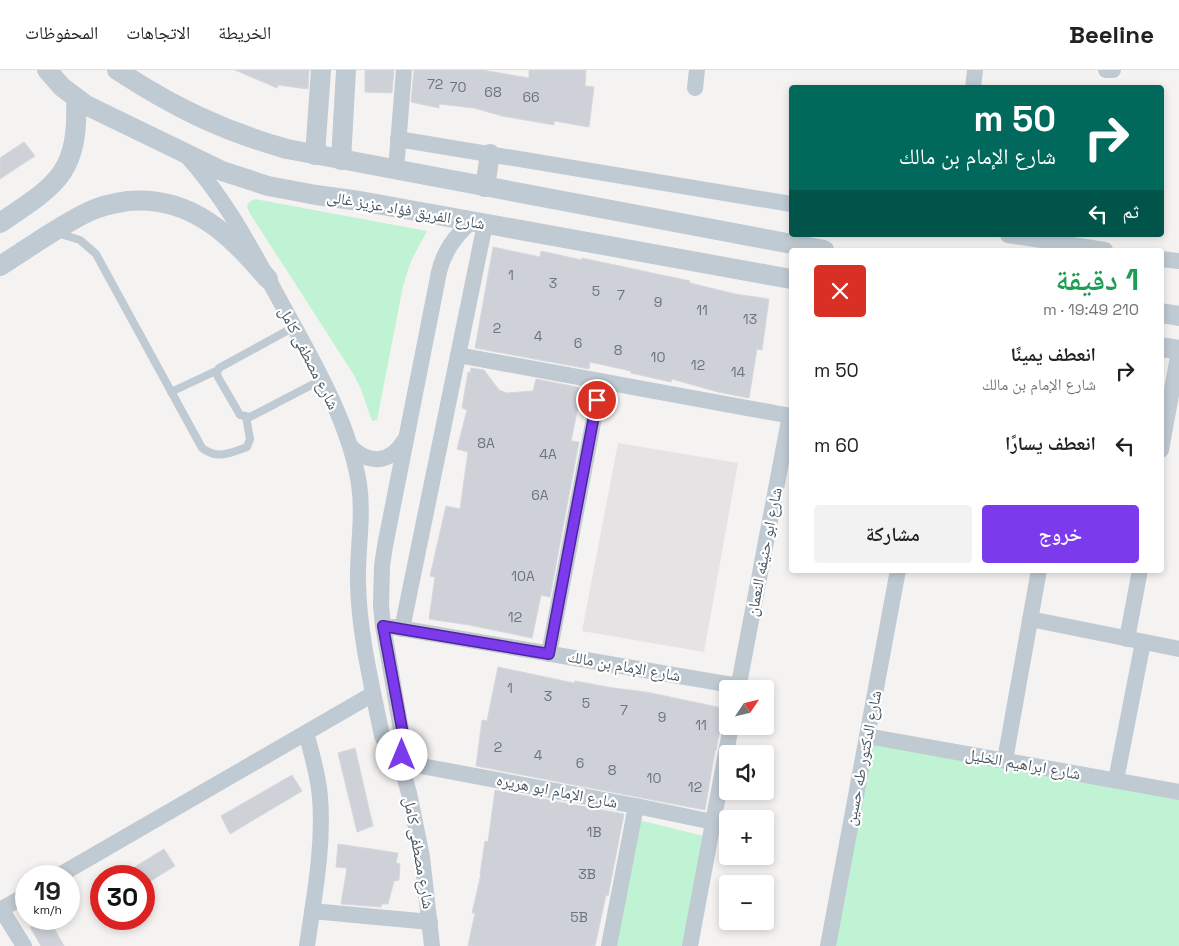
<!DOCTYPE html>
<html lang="ar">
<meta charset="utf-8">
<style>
body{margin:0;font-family:"Space Grotesk","Noto Naskh Arabic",sans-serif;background:#f2f2f2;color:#222;direction:rtl;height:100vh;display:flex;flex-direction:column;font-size:19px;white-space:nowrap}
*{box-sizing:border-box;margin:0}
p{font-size:16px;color:#767676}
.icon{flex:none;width:28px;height:28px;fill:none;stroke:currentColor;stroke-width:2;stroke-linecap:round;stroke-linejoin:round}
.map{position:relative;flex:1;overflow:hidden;direction:ltr}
.details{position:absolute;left:789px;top:178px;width:375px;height:325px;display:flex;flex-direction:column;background:#fff;border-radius:5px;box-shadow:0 2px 8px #0003;direction:rtl}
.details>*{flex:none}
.banner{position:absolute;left:789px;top:15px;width:375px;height:152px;border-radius:5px;box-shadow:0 2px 8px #0003;direction:rtl;background:#00695c;color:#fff;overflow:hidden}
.needle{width:32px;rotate:55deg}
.buttons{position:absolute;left:719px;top:610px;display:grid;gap:10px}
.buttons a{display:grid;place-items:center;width:55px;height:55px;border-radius:5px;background:#fff;box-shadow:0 2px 8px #0003;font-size:25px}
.speed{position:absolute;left:15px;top:795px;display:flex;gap:10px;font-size:25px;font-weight:700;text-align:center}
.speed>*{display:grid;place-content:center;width:65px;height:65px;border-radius:50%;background:#fff;box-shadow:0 2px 8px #0003;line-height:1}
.speed small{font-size:12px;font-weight:400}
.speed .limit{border:8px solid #d22;background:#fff;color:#111}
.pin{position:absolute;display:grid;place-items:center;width:42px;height:42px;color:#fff;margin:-21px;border:2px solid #fff;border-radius:50%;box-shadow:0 1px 5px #0007}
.me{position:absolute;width:55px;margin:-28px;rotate:0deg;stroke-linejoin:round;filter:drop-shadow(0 0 4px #0008)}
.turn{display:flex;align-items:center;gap:18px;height:105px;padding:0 25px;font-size:22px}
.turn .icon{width:65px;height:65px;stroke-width:2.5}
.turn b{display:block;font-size:35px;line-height:42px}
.then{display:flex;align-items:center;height:48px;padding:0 25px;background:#0003;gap:10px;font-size:19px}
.round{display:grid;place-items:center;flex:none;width:52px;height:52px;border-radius:5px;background:#f2f2f2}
.overview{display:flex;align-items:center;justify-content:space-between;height:85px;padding:0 25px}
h1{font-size:30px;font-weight:600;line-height:38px;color:#1e9e55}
.button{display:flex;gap:10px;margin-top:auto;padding:10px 25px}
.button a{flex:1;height:58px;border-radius:5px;background:#7c3aed;color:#fff;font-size:20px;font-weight:600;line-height:58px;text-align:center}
.button a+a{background:#f2f2f2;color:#222}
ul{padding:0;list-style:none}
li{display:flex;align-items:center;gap:15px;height:75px;padding:0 25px}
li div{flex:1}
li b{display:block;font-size:19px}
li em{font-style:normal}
header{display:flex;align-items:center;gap:30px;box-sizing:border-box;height:70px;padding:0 25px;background:#fff;border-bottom:1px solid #e0e0e0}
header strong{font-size:24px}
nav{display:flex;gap:28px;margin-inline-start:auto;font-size:18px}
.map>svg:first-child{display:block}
.education{fill:#e6e3e4}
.green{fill:#c0f3d4}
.building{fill:#ced1d7;stroke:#d6d8de}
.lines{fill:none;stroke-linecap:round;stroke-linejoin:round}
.service{stroke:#c0cad2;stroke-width:8}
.minor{stroke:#c0cad2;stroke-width:16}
.tertiary{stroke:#c0cad2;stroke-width:20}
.route-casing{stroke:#51269a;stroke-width:12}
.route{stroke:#7c3aed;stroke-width:9}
.labels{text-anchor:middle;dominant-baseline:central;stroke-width:4.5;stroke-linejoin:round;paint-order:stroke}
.number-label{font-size:14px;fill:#6a757e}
.street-label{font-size:16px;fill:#495661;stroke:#fff}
</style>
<header>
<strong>Beeline</strong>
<nav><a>الخريطة</a><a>الاتجاهات</a><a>المحفوظات</a></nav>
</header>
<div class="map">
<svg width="1179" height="876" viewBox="0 0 1179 876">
<rect width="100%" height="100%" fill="#f5f2f2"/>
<path class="education" d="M618 373 738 393 704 582 582 561Z"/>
<g class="green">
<path d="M255 129 427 161 411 191 403 216 377 350 372 351 361 319 354 305 249 142 247 136 249 132Z"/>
<path d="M867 666 1179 722V876H828Z"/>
<path d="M639 750 708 767 687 876H614Z"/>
</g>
<g class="building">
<path d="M235 0H309L308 19 278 15 277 18Z"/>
<path d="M365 0H394L392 23 365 22Z"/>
<path d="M414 0H482L529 8V0H586L585 16 594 17 589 57 554 51V55L502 46 474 38 439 34V38L411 32Z"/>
<path d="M24 72 35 86 0 109V88Z"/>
<path d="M493 177 540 187 541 181 582 190V188L690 211V213L735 224 769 229 762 280 757 279 749 328 718 322 672 309 671 312 631 303V301L590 292 589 299 475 278Z"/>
<path d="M471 298 484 300 499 320 507 323 533 321 536 309 582 318 571 371 579 372 550 527 541 525 532 568 469 555 429 549 435 507 430 506 446 436 460 439 468 382 457 379 467 340 462 338 468 302 470 303Z"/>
<path d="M498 597 574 613 575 611 613 618 646 622 727 639 725 648 721 654 716 680H715L705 740 476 696 482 650 487 651Z"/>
<path d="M355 678 373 756 357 762 338 683Z"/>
<path d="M292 705 302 721 230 764 221 746Z"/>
<path d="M495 720 624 744 608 826 606 825 595 876H468L475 843H472L481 804H480L485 771 488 772Z"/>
<path d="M338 774 398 783 396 793 400 794 399 810 394 811 388 834H382L381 837 341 834 347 798 336 797Z"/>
<path d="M164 779 175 796 144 815V806H120Z"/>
<path d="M46 849H49L64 876H41L30 857Z"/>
</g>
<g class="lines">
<g class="service">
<path d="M57 163 80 170 96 184 202 378C218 390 230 383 247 377L250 369 246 347"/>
<path d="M294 257 219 298 217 303 218 307 240 345 250 347 323 309"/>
<path d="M171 322 218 300"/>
</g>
<g class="minor">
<path d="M1106 0H1113"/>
<path d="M695 18 697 0"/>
<path d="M973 18 975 0"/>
<path d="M398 69 791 134"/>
<path d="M186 85C229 133 253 182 284 238 313 291 350 354 359 414 364 447 357 480 358 513 359 564 372 616 382 666L389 680 400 692 409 723 422 787 432 876"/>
<path d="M396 100 404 0"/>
<path d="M1008 165 1105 180"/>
<path d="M1161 189 1179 191"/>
<path d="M458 285 791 346"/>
<path d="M351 377C370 395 390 393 404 371"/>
<path d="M1161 380 1179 281"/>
<path d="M1030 549 1179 579"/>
<path d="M393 557 738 616"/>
<path d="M402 559 485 154"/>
<path d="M1127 569 1140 500"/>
<path d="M549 584 601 311"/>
<path d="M738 619 790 345"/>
<path d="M306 663C312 684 318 705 320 727 324 777 314 827 307 876"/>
<path d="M867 666 1179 722"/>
<path d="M1005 690 1039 500"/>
<path d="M400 692 403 671 383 556 381 535 382 496 385 476 439 202C444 181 455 166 472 151"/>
<path d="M400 692 636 736 713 752"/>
<path d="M1116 710 1143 572"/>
<path d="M58 806 373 624"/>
<path d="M1 839 24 876"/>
<path d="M0 840 26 825"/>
<path d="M312 841 430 852"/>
<path d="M609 876 636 736"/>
<path d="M690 876 731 656"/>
<path d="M828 876 898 500"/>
</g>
<g class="tertiary">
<path d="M47 0 62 17 86 35 222 101 268 116 316 125 360 131 791 209"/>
<path d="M117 0C173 37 223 61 287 79L824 180"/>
<path d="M315 85 321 0"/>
<path d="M341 90 346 0"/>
<path d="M485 117 490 84"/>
<path d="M0 153C58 114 79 103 76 28"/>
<path d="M0 196C29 178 57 157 88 142 100 136 114 133 128 131 191 125 230 165 268 209"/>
<path d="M1161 243 1179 246"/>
<path d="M1161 277 1179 280"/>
</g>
</g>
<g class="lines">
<defs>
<path id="route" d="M402 685 403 664 383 556 549 584 597 330"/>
</defs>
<use href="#route" class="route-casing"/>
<use href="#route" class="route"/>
</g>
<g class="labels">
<g class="number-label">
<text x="435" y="14">72</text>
<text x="458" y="17">70</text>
<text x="493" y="22">68</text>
<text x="531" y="27">66</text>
<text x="511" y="205">1</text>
<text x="553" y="213">3</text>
<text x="596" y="221">5</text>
<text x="621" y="225">7</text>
<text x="658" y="232">9</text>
<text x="702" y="240">11</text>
<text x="750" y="249">13</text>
<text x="497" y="258">2</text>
<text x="538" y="266">4</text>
<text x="578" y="273">6</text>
<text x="618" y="280">8</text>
<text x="658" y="287">10</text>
<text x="698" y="295">12</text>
<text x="738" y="302">14</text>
<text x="486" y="373">8A</text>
<text x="548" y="384">4A</text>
<text x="540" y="425">6A</text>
<text x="523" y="506">10A</text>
<text x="515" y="547">12</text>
<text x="510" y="618">1</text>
<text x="548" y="626">3</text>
<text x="586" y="633">5</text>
<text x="624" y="640">7</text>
<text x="662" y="647">9</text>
<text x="701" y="655">11</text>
<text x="498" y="677">2</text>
<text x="538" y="685">4</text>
<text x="580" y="693">6</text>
<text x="612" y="700">8</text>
<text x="654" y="708">10</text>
<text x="695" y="717">12</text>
<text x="594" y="762">1B</text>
<text x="587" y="804">3B</text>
<text x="579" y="847">5B</text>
</g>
<g class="street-label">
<text transform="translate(406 140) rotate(10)">شارع الفريق فؤاد عزيز غالى</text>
<text transform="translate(309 288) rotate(63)">شارع مصطفى كامل</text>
<text transform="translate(764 482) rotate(-79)">شارع ابو حنيفه النعمان</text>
<text transform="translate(624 596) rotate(10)">شارع الإمام بن مالك</text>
<text transform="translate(863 688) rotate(-79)">شارع الدكتور طه حسين</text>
<text transform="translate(1023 694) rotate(10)">شارع ابراهيم الخليل</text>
<text transform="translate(557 721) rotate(11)">شارع الإمام ابو هريره</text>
<text transform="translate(419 783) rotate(80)">شارع مصطفى كامل</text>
</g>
</g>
</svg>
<div class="buttons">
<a><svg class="needle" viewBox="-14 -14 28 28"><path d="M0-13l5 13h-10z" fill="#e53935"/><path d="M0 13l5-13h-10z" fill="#767676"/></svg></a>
<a><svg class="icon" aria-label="sound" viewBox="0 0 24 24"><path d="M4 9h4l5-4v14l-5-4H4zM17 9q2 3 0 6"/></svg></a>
<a>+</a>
<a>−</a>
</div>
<div class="speed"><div>19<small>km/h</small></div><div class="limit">30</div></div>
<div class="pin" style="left:597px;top:330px;background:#d93025"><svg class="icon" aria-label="arrive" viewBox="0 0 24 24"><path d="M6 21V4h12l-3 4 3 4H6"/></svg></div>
<svg class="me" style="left:402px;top:685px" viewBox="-20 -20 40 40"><circle r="19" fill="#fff"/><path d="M0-13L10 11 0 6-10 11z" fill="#7c3aed"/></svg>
<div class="banner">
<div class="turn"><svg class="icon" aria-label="right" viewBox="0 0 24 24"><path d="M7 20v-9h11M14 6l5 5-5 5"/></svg><div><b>50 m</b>شارع الإمام بن مالك</div></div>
<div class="then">ثم<svg class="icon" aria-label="left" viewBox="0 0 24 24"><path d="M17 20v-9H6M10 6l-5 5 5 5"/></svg></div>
</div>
<section class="details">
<div class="overview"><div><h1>1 دقيقة</h1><p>210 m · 19:49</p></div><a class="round" style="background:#d93025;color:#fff"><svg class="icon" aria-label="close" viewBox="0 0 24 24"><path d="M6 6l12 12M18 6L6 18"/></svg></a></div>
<ul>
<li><svg class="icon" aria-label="right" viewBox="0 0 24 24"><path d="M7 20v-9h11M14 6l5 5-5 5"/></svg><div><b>انعطف يمينًا</b><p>شارع الإمام بن مالك</p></div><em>50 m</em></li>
<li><svg class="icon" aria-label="left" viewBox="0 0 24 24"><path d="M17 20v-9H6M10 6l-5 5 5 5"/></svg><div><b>انعطف يسارًا</b></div><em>60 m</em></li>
</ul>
<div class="button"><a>خروج</a><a>مشاركة</a></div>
</section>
</div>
